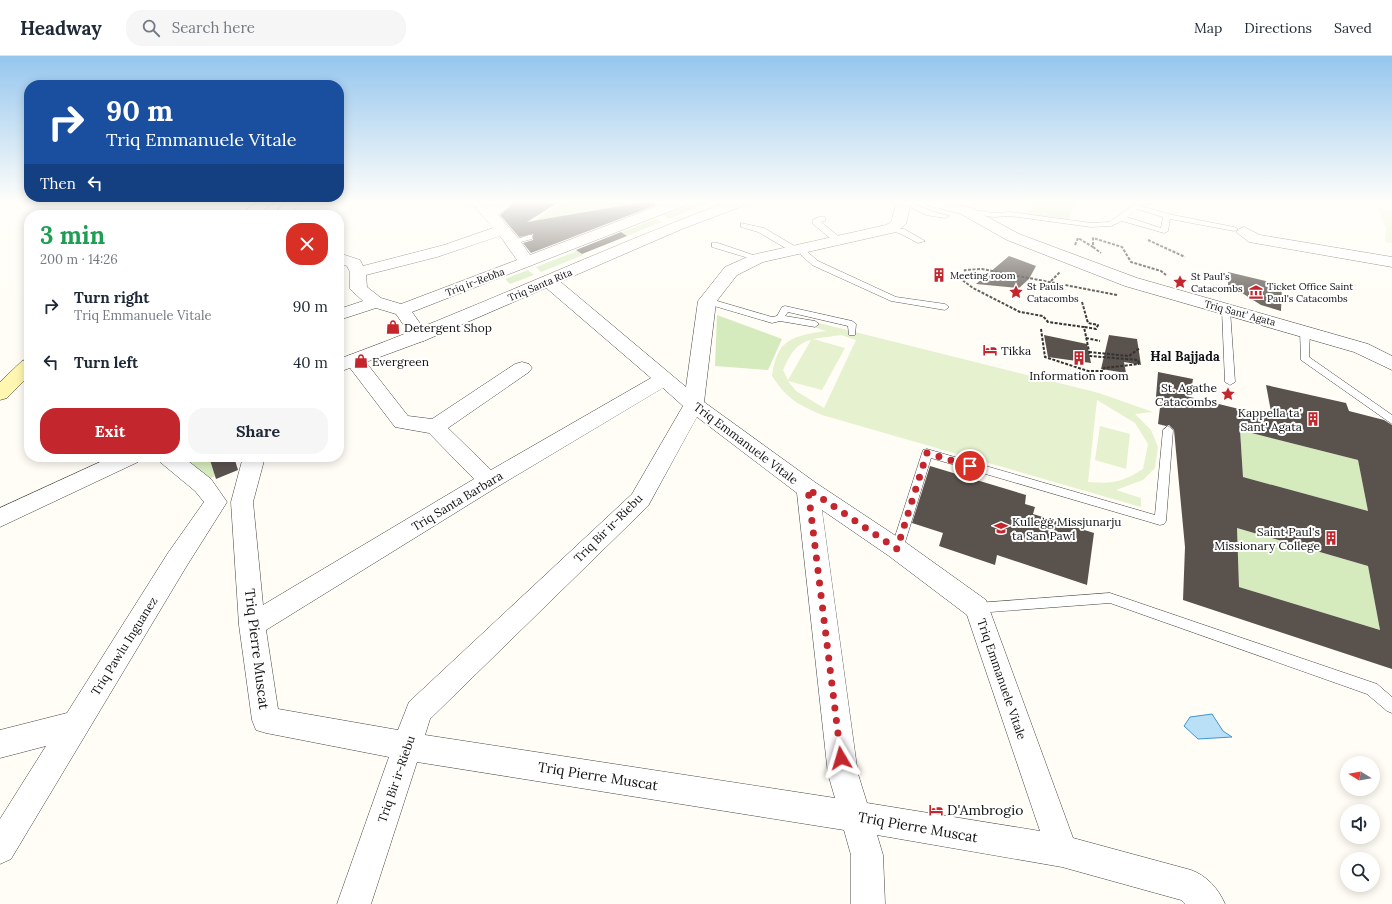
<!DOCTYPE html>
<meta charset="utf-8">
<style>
body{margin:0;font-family:Lora,serif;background:#f6f6f7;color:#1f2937;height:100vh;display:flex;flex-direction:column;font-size:15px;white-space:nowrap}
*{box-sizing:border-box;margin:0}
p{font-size:13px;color:#747a83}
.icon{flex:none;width:22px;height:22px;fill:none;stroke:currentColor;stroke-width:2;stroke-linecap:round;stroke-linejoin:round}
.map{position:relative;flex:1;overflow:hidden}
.panel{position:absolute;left:24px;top:154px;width:320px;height:252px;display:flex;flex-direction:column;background:#fff;border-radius:16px;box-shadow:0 2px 10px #0003}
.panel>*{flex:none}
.top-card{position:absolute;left:24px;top:24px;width:320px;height:122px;border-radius:16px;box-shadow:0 2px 10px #0003;background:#1a4fa0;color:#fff;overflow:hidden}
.needle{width:26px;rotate:281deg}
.controls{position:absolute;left:1340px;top:700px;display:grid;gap:8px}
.controls a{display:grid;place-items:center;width:40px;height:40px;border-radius:50%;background:#fff;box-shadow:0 2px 10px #0003;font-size:20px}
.pin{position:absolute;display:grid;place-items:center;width:34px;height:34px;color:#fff;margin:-17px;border:2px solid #fff;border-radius:50%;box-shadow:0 1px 4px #0007}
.me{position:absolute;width:44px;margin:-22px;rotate:353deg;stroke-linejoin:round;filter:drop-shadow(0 0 3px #0008)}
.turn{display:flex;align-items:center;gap:14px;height:84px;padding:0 16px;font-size:18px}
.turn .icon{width:52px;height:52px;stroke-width:2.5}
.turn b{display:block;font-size:28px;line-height:34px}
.then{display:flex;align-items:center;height:38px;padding:0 16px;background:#0003;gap:8px;font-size:15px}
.round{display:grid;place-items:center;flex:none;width:42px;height:42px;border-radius:16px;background:#f6f6f7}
.summary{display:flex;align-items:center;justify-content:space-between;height:68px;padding:0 16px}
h1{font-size:24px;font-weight:700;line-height:30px;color:#1e9e55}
.primary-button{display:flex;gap:8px;margin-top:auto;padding:8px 16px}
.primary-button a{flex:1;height:46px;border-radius:16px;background:#c4262e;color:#fff;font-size:16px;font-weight:700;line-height:46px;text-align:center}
.primary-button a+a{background:#f6f6f7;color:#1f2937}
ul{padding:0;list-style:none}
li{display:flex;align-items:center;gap:12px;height:56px;padding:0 16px}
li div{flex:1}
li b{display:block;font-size:15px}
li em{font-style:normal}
header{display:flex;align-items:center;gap:24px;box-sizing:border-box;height:56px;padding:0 20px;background:#fff;border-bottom:1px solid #e0e1e3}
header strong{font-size:19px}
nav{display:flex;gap:22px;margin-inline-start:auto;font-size:14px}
.search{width:280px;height:36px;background:#f6f6f7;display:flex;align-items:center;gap:10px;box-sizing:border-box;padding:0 14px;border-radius:16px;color:#747a83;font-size:15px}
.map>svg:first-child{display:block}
.green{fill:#d5ebbd}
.pitch{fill:#e6f2cf;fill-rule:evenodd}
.water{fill:#b9e0f7;stroke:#3f96cf}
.building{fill:#5a524d;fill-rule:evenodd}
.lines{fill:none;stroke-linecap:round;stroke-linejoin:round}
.service-casing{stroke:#444;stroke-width:1}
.minor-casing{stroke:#444;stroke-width:1}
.tertiary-casing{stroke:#444;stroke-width:1}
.secondary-casing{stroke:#333;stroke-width:1}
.path{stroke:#333;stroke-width:2;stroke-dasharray:3 1.5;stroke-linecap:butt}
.service{fill:#fff;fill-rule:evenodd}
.minor{fill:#fff;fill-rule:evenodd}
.tertiary{fill:#fff;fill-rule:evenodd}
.secondary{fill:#fff6b0;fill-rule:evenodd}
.route{stroke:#c4262e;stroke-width:7;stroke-dasharray:0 12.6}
.labels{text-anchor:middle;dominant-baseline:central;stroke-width:4;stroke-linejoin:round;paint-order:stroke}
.far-poi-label{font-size:10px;fill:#111;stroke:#fff;text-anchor:start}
.far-street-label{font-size:10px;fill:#111;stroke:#fff}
.poi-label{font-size:12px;fill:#111;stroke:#fff;text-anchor:start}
.street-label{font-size:12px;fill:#111;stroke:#fff}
.neighbourhood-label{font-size:13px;font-weight:bold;fill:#111;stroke:#fff}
.near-street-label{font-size:14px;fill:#111;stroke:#fff}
.near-poi-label{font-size:14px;fill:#111;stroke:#fff;text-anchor:start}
</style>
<header>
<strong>Headway</strong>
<div class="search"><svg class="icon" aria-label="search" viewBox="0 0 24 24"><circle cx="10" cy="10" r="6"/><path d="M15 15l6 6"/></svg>Search here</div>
<nav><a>Map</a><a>Directions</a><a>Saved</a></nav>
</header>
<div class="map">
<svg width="1392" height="848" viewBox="0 0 1392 848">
<rect width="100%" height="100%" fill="#fffdf5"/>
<g class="green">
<path d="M563 146H624L627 150 587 155 536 168 534 165Z"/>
<path d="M698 146H710L669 163 664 159Z"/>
<path d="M1031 146H1075L1069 164 1028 158 1027 153H1032Z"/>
<path d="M656 163 661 166 627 180 622 176Z"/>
<path d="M577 195 583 199 541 216 536 211Z"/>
<path d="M528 214 534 219 510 228 505 223Z"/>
<path d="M717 259 782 283 768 314 715 310Z"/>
<path d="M1240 374 1358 404 1368 455 1243 421Z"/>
<path d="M181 401H209L215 420 209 423Z"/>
<path d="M1237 472 1368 510 1380 574 1239 531Z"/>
</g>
<g class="pitch">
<path d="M1378 152 1392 154V187L1385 186 1386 172Z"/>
<path d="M815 266 1099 337 1153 356 1135 358 1151 374 1158 391 1155 412 1143 424 1116 434 1141 442V451L822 359C797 348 787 343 772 320 777 283 792 280 826 275L814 271ZM841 279 856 284 824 352 796 335 788 325 822 334 845 292 813 283ZM811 284 788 324 783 314C790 299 795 288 811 284ZM1097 344 1135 367 1148 388 1143 413C1122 426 1113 428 1088 426Z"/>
<path d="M1100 370 1130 378 1126 413 1095 404Z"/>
</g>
<path class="water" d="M1212 658 1223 675 1232 681 1198 683 1184 670 1190 661Z"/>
<g class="building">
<path d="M515 146H559L527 166 644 146H655L656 149 531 197 523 187 533 184V178L519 181 500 159Z"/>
<path d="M621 176 627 180 582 198 576 194Z"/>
<path d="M1009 200 1036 210 1029 223 1019 232 976 228Z"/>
<path d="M1228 216 1282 229 1281 255 1261 249 1242 237 1228 233Z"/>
<path d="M1044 279 1087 288 1091 307 1048 301Z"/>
<path d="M1109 279 1137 283 1141 309 1124 306 1126 317 1101 313Z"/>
<path d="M1158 316 1193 323 1190 341 1272 361 1266 329 1346 347 1349 355 1384 364 1392 369V613L1183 544 1185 491 1174 374 1169 369 1166 370 1158 368 1161 343 1156 341ZM1240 374 1358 404 1368 455 1243 421ZM1237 472 1368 510 1380 574 1239 531Z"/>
<path d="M209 401H234L238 414 216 423Z"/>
<path d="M930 410 1026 439 1025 448 1035 451 1033 458 1094 477 1087 529 997 499 995 509 939 490 943 477 912 467Z"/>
</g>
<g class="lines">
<defs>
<g id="service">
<path d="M900 146H910L931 155 949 160 945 162 926 159Z"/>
<path d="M1138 146H1146L1141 150 1168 158 1234 171 1238 173 1234 175 1170 163 1168 175 1164 177 1122 165 1111 170 1091 171 1010 160 994 161 967 157 963 155 967 153 994 157 1010 156 1091 167 1109 166ZM1137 153 1163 161 1161 172 1127 161Z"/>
<path d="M819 161H825V165L821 166 842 183V187H836L813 168V164Z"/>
<path d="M741 167 764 172 798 192H803L818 205 896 241 945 248 949 251 945 254 891 245 812 209 799 197H794L758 176 741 171Z"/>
<path d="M888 171 904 173 925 185 918 187 899 177 888 175Z"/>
<path d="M529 179H532V183L513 188 509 186Z"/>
<path d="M712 187H718L762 202 761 204H755L712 191Z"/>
<path d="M707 242 772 261 777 260 782 251 785 250 852 265 856 268 855 279H849L848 270 788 256 785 260 815 265 819 268 815 271 780 265 772 267 704 247 703 245Z"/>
<path d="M1226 251 1230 254 1235 326 1230 329 1225 326 1222 254Z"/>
<path d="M1305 272 1310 275 1309 301 1392 359V368L1301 304 1300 275Z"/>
<path d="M1168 370 1173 374 1166 465 1164 468 1160 469 931 402 903 493 901 496 897 498 893 496 891 493 923 394 927 393 1155 459 1163 374Z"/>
<path d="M1110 537 1377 628 1392 641V657L1387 655 1367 638 1110 547 977 557 973 556 971 552 973 548 977 547Z"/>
</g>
<g id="minor">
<path d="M286 146H302L289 159H272Z"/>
<path d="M471 146H486L490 151 497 146H514L498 159 519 183 530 199 668 146H688L686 149 412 256 429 280 426 284 420 286 414 284 396 258 376 252 339 264V253L363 245 350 233V216L347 210 339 207V197L360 204 363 210 444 189 493 172ZM500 180 517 204 401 248 381 242 367 231 366 219 437 201Z"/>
<path d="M897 146H911L906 168 896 176 763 206 737 219 716 246 704 346 816 427 905 486 986 544 1073 782 1191 814C1207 820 1218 832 1225 848H1185L1181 844 1062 811 877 779 883 799 885 848H851V799L844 774 417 706 371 848H337L389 701 266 677 256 674 252 664 239 569 231 446 243 401H265L253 446 263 549 474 423 429 377 395 371 347 308 345 304 347 300 354 298 361 300 408 360 432 363 515 308 522 306 529 308 532 312 529 316 448 372 491 414 651 322 544 230 542 226 544 222 550 221 556 222 686 331 698 245 725 211 752 199 886 169 891 166ZM663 332 683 350 632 438 409 646 398 674 278 653 266 574 497 431ZM697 361 797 437 828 718 835 742 425 679 430 663 648 450ZM822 454 889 500 967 559 1040 775 867 747 858 718Z"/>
<path d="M925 146H949L971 152 1019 178 1137 222 1368 288 1392 300V314L1354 296 1125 230 1007 184 961 158 927 149Z"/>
<path d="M1244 171 1260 179 1392 201V211L1249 186 1236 176 1239 173Z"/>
<path d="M157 401H183L211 423 227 446 186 511 11 803 0 808V763L46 690 0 702V674L67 657 168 497 204 446 195 435 160 406Z"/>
</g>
<g id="tertiary">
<path d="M727 146H747L745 149 682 173 426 284 339 316V303C470 255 596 195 727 146Z"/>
<path d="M111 401H141L138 406 0 471V452Z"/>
</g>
<g id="secondary">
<path d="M258 146H275L257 159H238Z"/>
<path d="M29 303V320L7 342 0 344V326L22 305Z"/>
</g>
</defs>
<use href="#service" class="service-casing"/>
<use href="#minor" class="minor-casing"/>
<use href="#tertiary" class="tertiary-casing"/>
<use href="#secondary" class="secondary-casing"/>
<g class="path">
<path d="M1148 184 1185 201"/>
<path d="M1075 189 1078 182 1093 191V182L1122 191 1131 206 1161 215 1166 219"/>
<path d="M1093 191 1101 197"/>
<path d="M1051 225 1060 216"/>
<path d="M1209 232 1215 230 1242 237"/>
<path d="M1117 239 982 213 965 214 961 223 973 232 1020 256 1043 260 1048 266 1084 271 1090 300 1138 304 1139 308"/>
<path d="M1082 246 1088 267 1098 269 1096 273 1084 271"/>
<path d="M1041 273 1045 301 1088 315H1103L1104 312 1139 308"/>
<path d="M1086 282 1100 285"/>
<path d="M1089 296 1129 300 1140 292"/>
</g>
<use href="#service" class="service"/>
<use href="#minor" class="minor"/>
<use href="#tertiary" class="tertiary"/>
<use href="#secondary" class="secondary"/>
</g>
<linearGradient id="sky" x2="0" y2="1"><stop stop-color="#95c6ee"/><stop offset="0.55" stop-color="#fffefa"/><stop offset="1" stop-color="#fffefa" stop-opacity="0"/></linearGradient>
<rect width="1392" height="265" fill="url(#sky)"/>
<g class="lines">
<path class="route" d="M841 702 808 433 897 493 927 397 970 410"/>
</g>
<defs>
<symbol id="building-bare" viewBox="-9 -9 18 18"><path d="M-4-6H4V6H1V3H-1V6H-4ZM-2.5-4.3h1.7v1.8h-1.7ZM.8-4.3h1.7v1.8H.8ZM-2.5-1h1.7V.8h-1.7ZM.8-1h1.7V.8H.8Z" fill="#c4262e" stroke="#fff" stroke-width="2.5" paint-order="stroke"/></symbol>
<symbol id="sight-bare" viewBox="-9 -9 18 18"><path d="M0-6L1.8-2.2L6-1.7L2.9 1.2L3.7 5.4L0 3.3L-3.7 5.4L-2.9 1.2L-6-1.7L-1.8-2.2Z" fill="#c4262e" stroke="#fff" stroke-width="2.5" paint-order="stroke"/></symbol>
<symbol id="museum-bare" viewBox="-9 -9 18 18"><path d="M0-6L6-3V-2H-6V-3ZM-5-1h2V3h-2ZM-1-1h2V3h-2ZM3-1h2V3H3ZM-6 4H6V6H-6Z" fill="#c4262e" stroke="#fff" stroke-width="2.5" paint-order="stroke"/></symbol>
<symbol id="shop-bare" viewBox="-9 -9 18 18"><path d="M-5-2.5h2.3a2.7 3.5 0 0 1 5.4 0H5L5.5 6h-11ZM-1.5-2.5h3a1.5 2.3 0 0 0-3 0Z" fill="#c4262e" stroke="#fff" stroke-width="2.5" paint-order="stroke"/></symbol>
<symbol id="hotel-bare" viewBox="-9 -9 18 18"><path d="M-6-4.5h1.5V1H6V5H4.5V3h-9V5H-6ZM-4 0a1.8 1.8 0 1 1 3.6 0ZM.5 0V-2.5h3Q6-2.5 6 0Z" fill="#c4262e" stroke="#fff" stroke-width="2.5" paint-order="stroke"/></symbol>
<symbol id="school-bare" viewBox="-9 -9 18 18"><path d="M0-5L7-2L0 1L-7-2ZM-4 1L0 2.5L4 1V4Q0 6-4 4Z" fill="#c4262e" stroke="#fff" stroke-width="2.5" paint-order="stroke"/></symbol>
</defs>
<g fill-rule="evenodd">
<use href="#building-bare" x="929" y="209" width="20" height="20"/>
<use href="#sight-bare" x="1170" y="216" width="20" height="20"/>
<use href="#sight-bare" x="1006" y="226" width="20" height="20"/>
<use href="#museum-bare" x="1246" y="226" width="20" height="20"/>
<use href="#shop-bare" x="383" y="261" width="20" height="20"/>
<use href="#hotel-bare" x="980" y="284" width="20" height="20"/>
<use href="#building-bare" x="1069" y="292" width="20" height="20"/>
<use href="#shop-bare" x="351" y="295" width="20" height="20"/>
<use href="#sight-bare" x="1218" y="328" width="20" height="20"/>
<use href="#building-bare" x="1303" y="353" width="20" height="20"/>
<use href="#school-bare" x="991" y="462" width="20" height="20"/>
<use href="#building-bare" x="1321" y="472" width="20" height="20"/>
<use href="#hotel-bare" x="926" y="744" width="20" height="20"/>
</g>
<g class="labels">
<g class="far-poi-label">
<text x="950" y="219">Meeting room</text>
<text x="1191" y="220">St Paul's<tspan x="1191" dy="12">Catacombs</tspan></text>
<text x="1027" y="230">St Pauls<tspan x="1027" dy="12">Catacombs</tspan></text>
<text x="1267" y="230">Ticket Office Saint<tspan x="1267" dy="12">Paul's Catacombs</tspan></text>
</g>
<g class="far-street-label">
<text transform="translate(475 226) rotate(-21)">Triq ir-Rebħa</text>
<text transform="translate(540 229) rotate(-23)">Triq Santa Rita</text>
<text transform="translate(1240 257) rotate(15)">Triq Sant' Agata</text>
</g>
<g class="poi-label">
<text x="404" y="271">Detergent Shop</text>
<text x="1001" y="294">Tikka</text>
<text x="372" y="305">Evergreen</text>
<text x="1079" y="319" text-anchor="middle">Information room</text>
<text x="1217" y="331" text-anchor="end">St. Agathe<tspan x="1217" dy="14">Catacombs</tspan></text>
<text x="1302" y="356" text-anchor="end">Kappella ta'<tspan x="1302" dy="14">Sant' Agata</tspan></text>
<text x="1012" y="465">Kulleġġ Missjunarju<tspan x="1012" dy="14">ta San Pawl</tspan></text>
<text x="1320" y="475" text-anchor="end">Saint Paul's<tspan x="1320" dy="14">Missionary College</tspan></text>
</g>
<g class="street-label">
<text transform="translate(746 387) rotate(37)">Triq Emmanuele Vitale</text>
<text transform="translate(457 445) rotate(-31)">Triq Santa Barbara</text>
<text transform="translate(608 472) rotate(-45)">Triq Bir ir-Riebu</text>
<text transform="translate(124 590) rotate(-58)">Triq Pawlu Inguanez</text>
<text transform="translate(1002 623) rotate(71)">Triq Emmanuele Vitale</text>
<text transform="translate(396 723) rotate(-71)">Triq Bir ir-Riebu</text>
</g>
<g class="neighbourhood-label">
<text x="1185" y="300">Ħal Bajjada</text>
</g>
<g class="near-street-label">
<text transform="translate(257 593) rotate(83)">Triq Pierre Muscat</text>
<text transform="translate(598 720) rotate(9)">Triq Pierre Muscat</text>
<text transform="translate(918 771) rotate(10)">Triq Pierre Muscat</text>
</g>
<g class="near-poi-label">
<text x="947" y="754">D'Ambrogio</text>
</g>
</g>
</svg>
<div class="controls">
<a><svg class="needle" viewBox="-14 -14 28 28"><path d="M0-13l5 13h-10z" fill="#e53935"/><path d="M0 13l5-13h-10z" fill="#747a83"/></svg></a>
<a><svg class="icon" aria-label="sound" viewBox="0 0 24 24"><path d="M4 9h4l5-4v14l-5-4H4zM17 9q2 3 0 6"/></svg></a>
<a><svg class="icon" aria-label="search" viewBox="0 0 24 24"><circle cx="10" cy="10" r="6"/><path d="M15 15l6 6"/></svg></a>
</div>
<div class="pin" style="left:970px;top:410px;background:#d93025"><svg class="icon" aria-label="arrive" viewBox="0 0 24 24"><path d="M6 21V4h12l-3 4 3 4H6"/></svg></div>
<svg class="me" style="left:841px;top:702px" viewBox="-20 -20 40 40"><path d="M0-17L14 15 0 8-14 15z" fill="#c4262e" stroke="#fff" stroke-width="4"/></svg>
<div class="top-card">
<div class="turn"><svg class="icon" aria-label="right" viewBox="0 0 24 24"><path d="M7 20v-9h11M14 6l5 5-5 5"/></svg><div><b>90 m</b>Triq Emmanuele Vitale</div></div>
<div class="then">Then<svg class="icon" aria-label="left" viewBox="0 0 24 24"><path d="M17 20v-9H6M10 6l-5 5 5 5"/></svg></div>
</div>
<section class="panel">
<div class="summary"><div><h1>3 min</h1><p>200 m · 14:26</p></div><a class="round" style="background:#d93025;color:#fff"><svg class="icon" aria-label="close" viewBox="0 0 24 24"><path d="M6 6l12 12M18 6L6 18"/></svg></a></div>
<ul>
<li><svg class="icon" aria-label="right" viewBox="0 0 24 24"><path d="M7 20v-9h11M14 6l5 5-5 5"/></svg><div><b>Turn right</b><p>Triq Emmanuele Vitale</p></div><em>90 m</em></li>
<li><svg class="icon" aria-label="left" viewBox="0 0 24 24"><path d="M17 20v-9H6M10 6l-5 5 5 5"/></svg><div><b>Turn left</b></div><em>40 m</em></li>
</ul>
<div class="primary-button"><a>Exit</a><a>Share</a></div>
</section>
</div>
